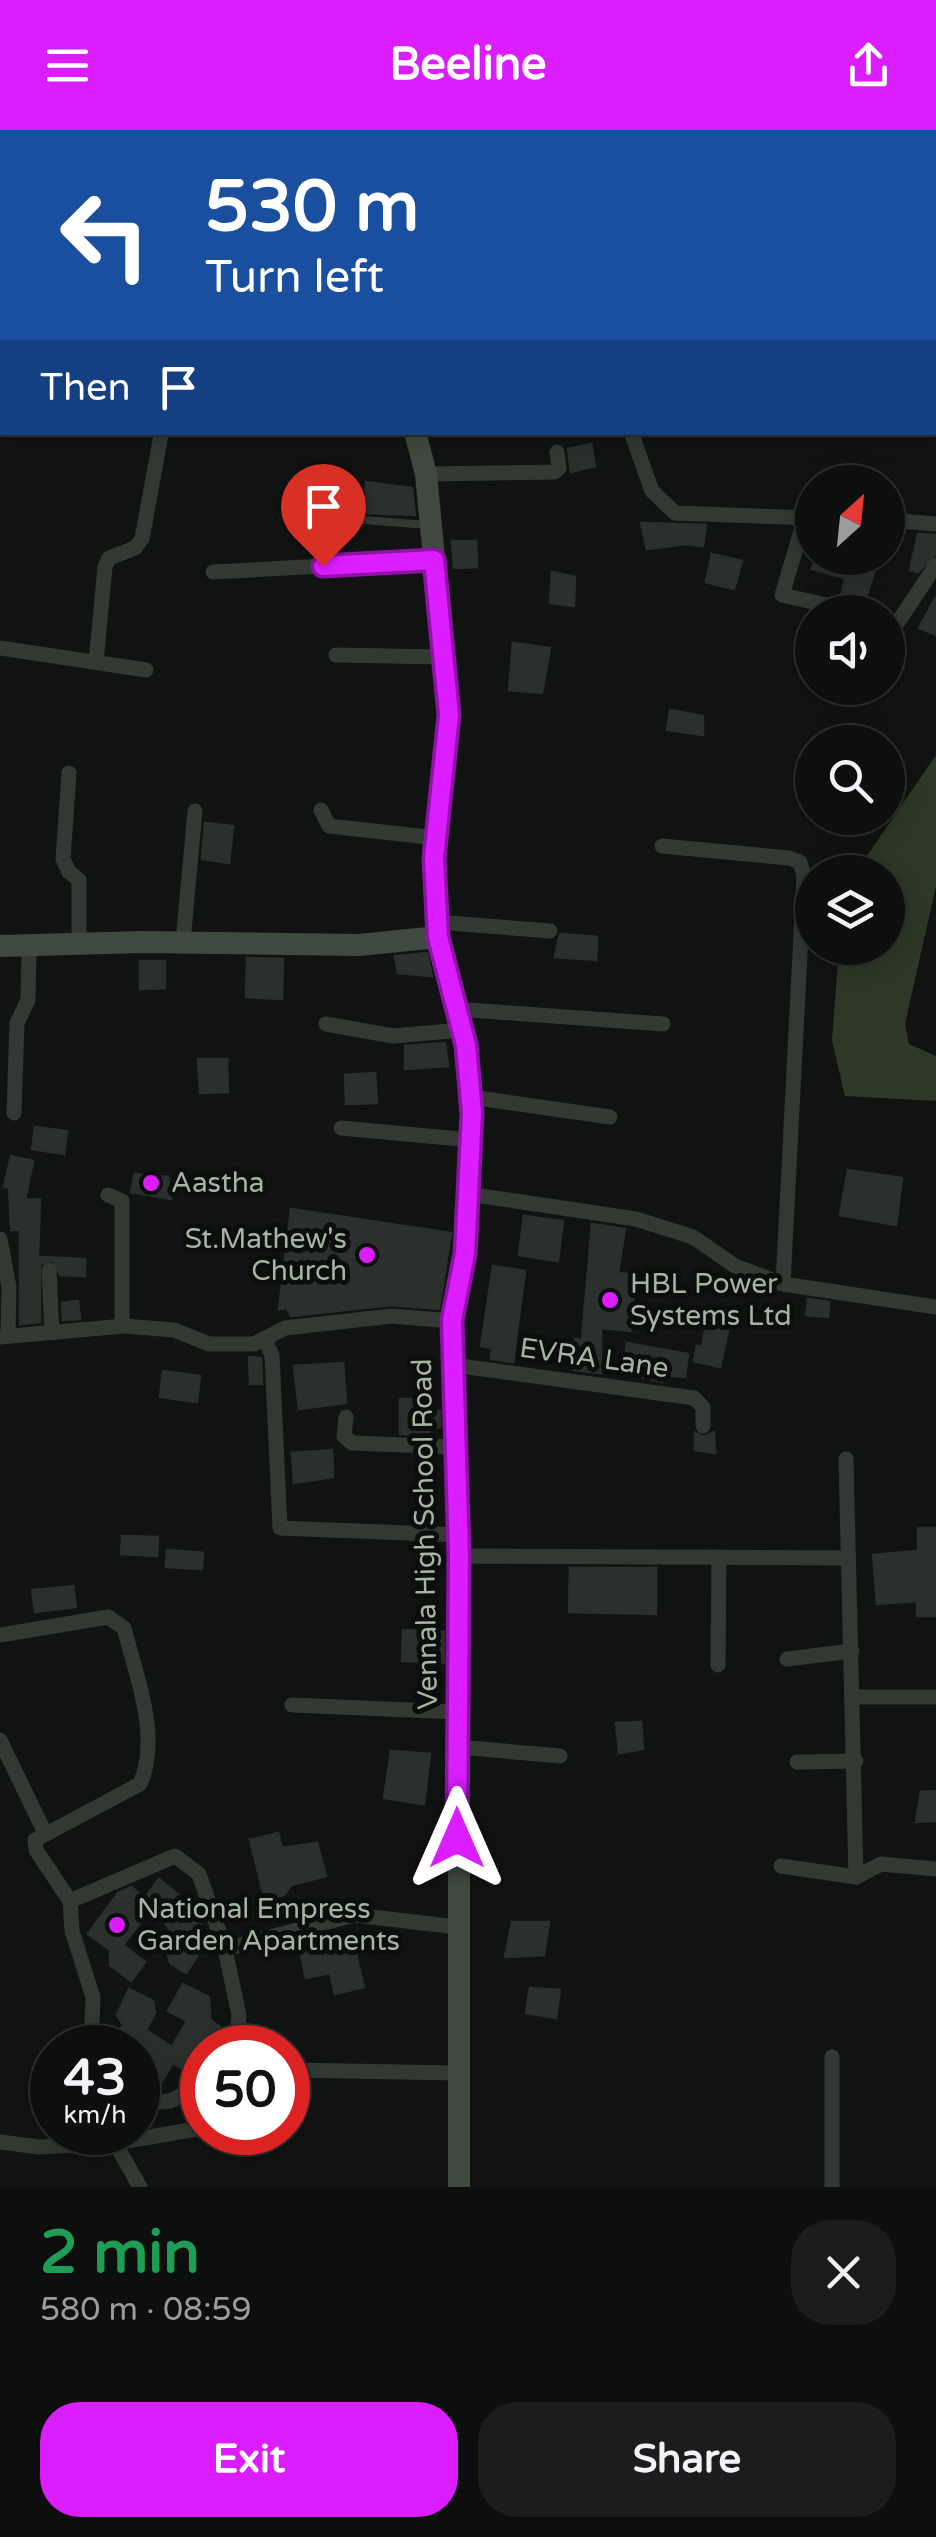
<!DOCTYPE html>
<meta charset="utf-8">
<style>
body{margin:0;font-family:"Varela Round",sans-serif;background:#1b1c1c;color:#f1f3f6;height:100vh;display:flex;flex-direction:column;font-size:38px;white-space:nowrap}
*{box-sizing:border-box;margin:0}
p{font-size:32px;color:#9a9c9e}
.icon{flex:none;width:55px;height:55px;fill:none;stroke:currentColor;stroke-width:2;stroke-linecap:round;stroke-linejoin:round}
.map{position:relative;height:2057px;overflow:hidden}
.panel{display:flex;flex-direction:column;background:#0d0e0e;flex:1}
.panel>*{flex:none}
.hud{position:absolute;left:0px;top:0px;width:938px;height:305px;box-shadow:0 5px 25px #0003,0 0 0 2px #2d2e2e;background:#1a4fa0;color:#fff;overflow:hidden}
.needle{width:65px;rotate:27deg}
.buttons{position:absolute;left:795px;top:335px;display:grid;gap:20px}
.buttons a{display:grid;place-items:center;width:110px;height:110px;border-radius:50%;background:#0d0e0e;box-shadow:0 5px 25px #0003,0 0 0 2px #2d2e2e;font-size:50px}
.speed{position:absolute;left:30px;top:1895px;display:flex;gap:20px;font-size:50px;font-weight:700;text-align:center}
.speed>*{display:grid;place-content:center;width:130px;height:130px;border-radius:50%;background:#0d0e0e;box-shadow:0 5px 25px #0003,0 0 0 2px #2d2e2e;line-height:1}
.speed small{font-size:25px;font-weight:400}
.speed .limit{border:15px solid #d22;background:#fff;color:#111}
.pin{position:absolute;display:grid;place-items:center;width:85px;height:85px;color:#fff;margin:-102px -42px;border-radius:50% 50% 50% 0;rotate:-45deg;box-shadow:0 0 10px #0007}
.pin .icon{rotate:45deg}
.me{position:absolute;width:110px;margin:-55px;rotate:0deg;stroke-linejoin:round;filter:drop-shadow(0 0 8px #0008)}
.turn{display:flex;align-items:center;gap:35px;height:210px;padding:0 40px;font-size:45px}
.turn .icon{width:130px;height:130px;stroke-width:2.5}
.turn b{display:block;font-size:70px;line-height:85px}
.then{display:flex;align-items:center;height:95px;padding:0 40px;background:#0003;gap:20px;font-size:38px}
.round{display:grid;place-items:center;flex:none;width:105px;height:105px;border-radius:40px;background:#1b1c1c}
.overview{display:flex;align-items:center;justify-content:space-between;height:170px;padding:0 40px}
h1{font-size:60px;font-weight:700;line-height:75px;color:#1e9e55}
.button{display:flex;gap:20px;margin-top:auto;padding:20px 40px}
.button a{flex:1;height:115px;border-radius:40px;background:#db1dff;color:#fff;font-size:40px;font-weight:700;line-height:115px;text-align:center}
.button a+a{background:#1b1c1c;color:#f1f3f6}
header{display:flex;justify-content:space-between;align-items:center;height:130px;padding:0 40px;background:#db1dff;color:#fff;font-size:45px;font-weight:700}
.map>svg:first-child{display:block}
.water{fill:#2d3826}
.building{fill:#2c302c;stroke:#2b2f2c;stroke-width:2.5}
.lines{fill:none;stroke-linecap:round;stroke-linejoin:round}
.lane{stroke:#323832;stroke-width:8}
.street{stroke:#323832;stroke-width:15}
.secondary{stroke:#404940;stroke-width:22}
.route-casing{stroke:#8e13a6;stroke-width:25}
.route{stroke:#db1dff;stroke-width:18}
.poi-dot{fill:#db1dff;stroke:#0c0e0d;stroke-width:4}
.labels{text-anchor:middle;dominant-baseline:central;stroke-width:10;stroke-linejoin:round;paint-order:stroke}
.poi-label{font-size:28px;fill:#a4b5a1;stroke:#0c0e0d;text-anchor:start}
.street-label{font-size:28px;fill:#a4b5a1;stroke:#0c0e0d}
</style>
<header><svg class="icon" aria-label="menu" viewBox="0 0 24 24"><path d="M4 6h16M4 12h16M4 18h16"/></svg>Beeline<svg class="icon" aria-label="share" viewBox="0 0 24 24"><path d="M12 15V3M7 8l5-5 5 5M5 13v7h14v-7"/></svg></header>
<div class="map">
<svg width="936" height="2057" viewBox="0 0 936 2057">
<rect width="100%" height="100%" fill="#111312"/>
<path class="water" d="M936 625V756L905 894 909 914 936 926V971L845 966 832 911 839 818H888V742H856Z"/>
<g class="building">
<path d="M591 314 595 336 571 342 568 319Z"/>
<path d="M366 352 412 358 415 385 366 383Z"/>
<path d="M641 393 706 395 703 416 686 414 647 419Z"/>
<path d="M918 404 936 405V424L918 442 910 440Z"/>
<path d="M452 411H476L477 437 454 438Z"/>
<path d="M712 424 742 431 734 459 706 452Z"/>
<path d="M816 428H845L843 434 874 442 864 474 841 467 845 448 812 439Z"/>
<path d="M552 442 575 447 574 476 550 473Z"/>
<path d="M936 467V505L919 498Z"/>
<path d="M513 513 550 518 542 563 509 560Z"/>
<path d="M670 580 703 586V605L667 600Z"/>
<path d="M205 693 233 696 229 733 202 729Z"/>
<path d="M560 804 597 807 596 830 555 827Z"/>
<path d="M427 823 432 846 398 843 395 826Z"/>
<path d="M247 828 283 829 282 869 246 867Z"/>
<path d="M140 831H165V858L140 859Z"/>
<path d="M445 913 448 936 405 939V916Z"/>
<path d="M198 929H227L228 962 200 963Z"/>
<path d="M375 943 377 973 346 974 345 945Z"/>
<path d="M35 997 67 1001 64 1024 32 1019Z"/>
<path d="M11 1026 33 1031 25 1070 40 1069 38 1127 85 1129V1146L60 1145 53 1130 40 1134V1192L20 1194V1100H11L9 1057H4Z"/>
<path d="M848 1040 902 1048 896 1095 840 1085Z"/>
<path d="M135 1044 168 1047 171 1069 131 1062Z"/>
<path d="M291 1079 451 1103 439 1179 391 1175 291 1186 287 1178 279 1179Z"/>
<path d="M524 1086 563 1091 558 1131 519 1125Z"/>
<path d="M592 1094 625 1099 618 1143 636 1145 630 1201 601 1198V1243L574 1240 575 1209 582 1210Z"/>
<path d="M493 1136 525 1141 513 1232 491 1229 492 1218 481 1216Z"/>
<path d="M808 1169 829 1172 828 1187 806 1185Z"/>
<path d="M78 1171 80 1189 63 1190 62 1173Z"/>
<path d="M712 1198 728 1201 720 1237 694 1231 697 1216 702 1217 705 1201 711 1202Z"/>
<path d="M627 1213 688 1224 685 1247 663 1245 662 1252 623 1242Z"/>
<path d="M249 1227 261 1228 262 1254H250Z"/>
<path d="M343 1233 346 1273 299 1279 294 1236Z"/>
<path d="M163 1241 200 1246 197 1272 160 1267Z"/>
<path d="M400 1269H425L426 1281H440V1297L429 1298V1305L400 1304Z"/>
<path d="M714 1302 715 1323 695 1320V1303L704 1307Z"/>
<path d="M332 1320 333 1347 294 1353 292 1323Z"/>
<path d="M918 1398H936V1486H917V1471L877 1474 873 1425 918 1421Z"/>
<path d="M122 1406 158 1407 157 1426 121 1424Z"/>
<path d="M167 1420 203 1423 202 1439 166 1437Z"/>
<path d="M570 1438H656V1484L569 1482Z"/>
<path d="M73 1456 76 1477 35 1482 32 1460Z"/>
<path d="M403 1500 444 1502V1533L402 1531Z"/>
<path d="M641 1592 643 1619 619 1623 616 1593Z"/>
<path d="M391 1621 430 1624 424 1674 384 1668Z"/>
<path d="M936 1661V1691L916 1692 921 1662Z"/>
<path d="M278 1703 282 1718 317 1713 326 1746 291 1755 284 1765 265 1770 250 1710Z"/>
<path d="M159 1749 200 1782 203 1790 188 1813 200 1822 186 1843 170 1833 166 1817 174 1806 153 1776 123 1815 145 1832 131 1851 110 1835V1820L88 1804 118 1763 131 1757 149 1771 146 1766Z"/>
<path d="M512 1792H549L544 1825 505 1827Z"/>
<path d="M327 1804 329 1811 351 1805 364 1857 335 1864 330 1843 306 1848 298 1812Z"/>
<path d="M183 1854 209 1867 210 1890 223 1899 212 1918H202V1932L194 1946 173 1933 158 1958 138 1945V1918H109L123 1895 117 1885 129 1859 153 1871 155 1883 146 1900 172 1917 187 1891 168 1881Z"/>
<path d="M530 1858 560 1860 556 1888 526 1883Z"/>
</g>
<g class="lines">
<path class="lane" d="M364 390 428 395"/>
<g class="street">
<path d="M424 2 425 0"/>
<path d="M631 302 652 361 675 383 812 388"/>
<path d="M426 344 555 342 559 338 557 322"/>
<path d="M805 388 782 465 857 482"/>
<path d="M888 390 936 394"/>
<path d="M213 442 434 430"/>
<path d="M888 490 898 492 936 435"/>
<path d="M0 518 146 540"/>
<path d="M336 525 442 527"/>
<path d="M96 532 105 437 109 428 135 418 142 409 161 305"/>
<path d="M69 643 63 729 69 742 79 750V815"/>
<path d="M321 680 329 696 437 708"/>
<path d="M662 716 789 728 800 732 804 746 783 1154"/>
<path d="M437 792 550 801"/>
<path d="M183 812 195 681"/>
<path d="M456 879 663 894"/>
<path d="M326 894 393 906 462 900"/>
<path d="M471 967 610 987"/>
<path d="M14 983 17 893 28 870 29 817"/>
<path d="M341 998 471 1010"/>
<path d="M468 1064 636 1089 693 1107 735 1136 783 1154 936 1177"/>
<path d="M108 1065 122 1071V1196"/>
<path d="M0 1109 9 1157 8 1206"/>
<path d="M49 1140 52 1203"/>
<path d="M0 1207 124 1196 174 1200 209 1214H254L285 1198 392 1186 452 1191"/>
<path d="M264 1209 272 1225 280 1398 458 1405"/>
<path d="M453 1235 694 1268 703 1277V1296"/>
<path d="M346 1287 344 1306 352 1313 456 1317"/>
<path d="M846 1329 856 1747"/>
<path d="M459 1426 847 1428"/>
<path d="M0 1505 108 1487 124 1498C136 1545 161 1607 140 1654L35 1710 36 1720 70 1771 72 1801 93 1867 91 1918"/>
<path d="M787 1529 852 1521"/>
<path d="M718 1535 719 1427"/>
<path d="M854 1567H936"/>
<path d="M292 1575 458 1582"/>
<path d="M0 1610 45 1703"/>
<path d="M458 1617 560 1626"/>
<path d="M797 1632 856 1631"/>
<path d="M781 1736 856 1747 881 1734 936 1739"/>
<path d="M70 1771 175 1726 199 1744 225 1819 354 1785 457 1797"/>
<path d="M225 1819 239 1885 236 1918"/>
<path d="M288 1940 458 1943"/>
<path d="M138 1974 170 1971 202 1955"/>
<path d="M0 2012 39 2017 115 2013 140 2057"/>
<path d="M115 2013 202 1998"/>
<path d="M832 2057V1927"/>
</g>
<g class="secondary">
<path d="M309 0 319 2"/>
<path d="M415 302 426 344 449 585 434 729 438 807 465 915 472 983 465 1123 452 1191 459 1426V2057"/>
<path d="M0 816 141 812 359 815 438 807"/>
</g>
</g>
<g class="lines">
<defs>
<path id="route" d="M323 436 434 430 449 585 434 728 438 807 466 915 472 983 465 1124 452 1190 459 1426 457 1708"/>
</defs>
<use href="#route" class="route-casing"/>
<use href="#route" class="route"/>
</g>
<g class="poi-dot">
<circle cx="151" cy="1053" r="10"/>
<circle cx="367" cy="1125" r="10"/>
<circle cx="610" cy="1170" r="10"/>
<circle cx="117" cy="1795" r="10"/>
</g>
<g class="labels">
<g class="poi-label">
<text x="171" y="1053">Aastha</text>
<text x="347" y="1109" text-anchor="end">St.Mathew's<tspan x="347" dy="32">Church</tspan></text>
<text x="630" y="1154">HBL Power<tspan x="630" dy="32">Systems Ltd</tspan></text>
<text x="137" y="1779">National Empress<tspan x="137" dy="32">Garden Apartments</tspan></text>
</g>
<g class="street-label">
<text transform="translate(594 1228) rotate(8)">EVRA Lane</text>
<text transform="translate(425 1404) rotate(-91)">Vennala High School Road</text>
</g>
</g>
</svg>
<div class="buttons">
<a><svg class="needle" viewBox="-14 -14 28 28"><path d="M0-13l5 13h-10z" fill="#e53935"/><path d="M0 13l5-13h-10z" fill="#9a9c9e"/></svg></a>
<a><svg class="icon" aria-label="sound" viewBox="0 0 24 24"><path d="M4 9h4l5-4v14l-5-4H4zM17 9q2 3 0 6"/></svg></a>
<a><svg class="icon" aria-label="search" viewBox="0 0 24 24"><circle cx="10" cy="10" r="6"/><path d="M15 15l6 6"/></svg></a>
<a><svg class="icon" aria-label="layers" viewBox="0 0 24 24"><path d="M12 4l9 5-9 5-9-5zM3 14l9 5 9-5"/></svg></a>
</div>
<div class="speed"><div>43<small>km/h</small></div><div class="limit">50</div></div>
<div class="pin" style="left:323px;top:436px;background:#d93025"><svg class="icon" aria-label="arrive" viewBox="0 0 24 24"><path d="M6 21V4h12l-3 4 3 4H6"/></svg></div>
<svg class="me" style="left:457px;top:1708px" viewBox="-20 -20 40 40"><path d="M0-17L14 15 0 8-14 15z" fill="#db1dff" stroke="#fff" stroke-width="4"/></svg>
<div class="hud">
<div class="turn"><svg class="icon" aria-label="left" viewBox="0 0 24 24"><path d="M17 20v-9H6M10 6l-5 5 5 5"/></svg><div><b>530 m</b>Turn left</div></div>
<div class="then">Then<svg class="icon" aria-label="arrive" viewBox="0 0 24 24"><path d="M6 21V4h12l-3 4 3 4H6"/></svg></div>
</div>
</div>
<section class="panel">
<div class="overview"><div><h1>2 min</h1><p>580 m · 08:59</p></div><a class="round"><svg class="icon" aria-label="close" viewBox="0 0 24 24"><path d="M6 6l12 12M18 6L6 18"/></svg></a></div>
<div class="button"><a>Exit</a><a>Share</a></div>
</section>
